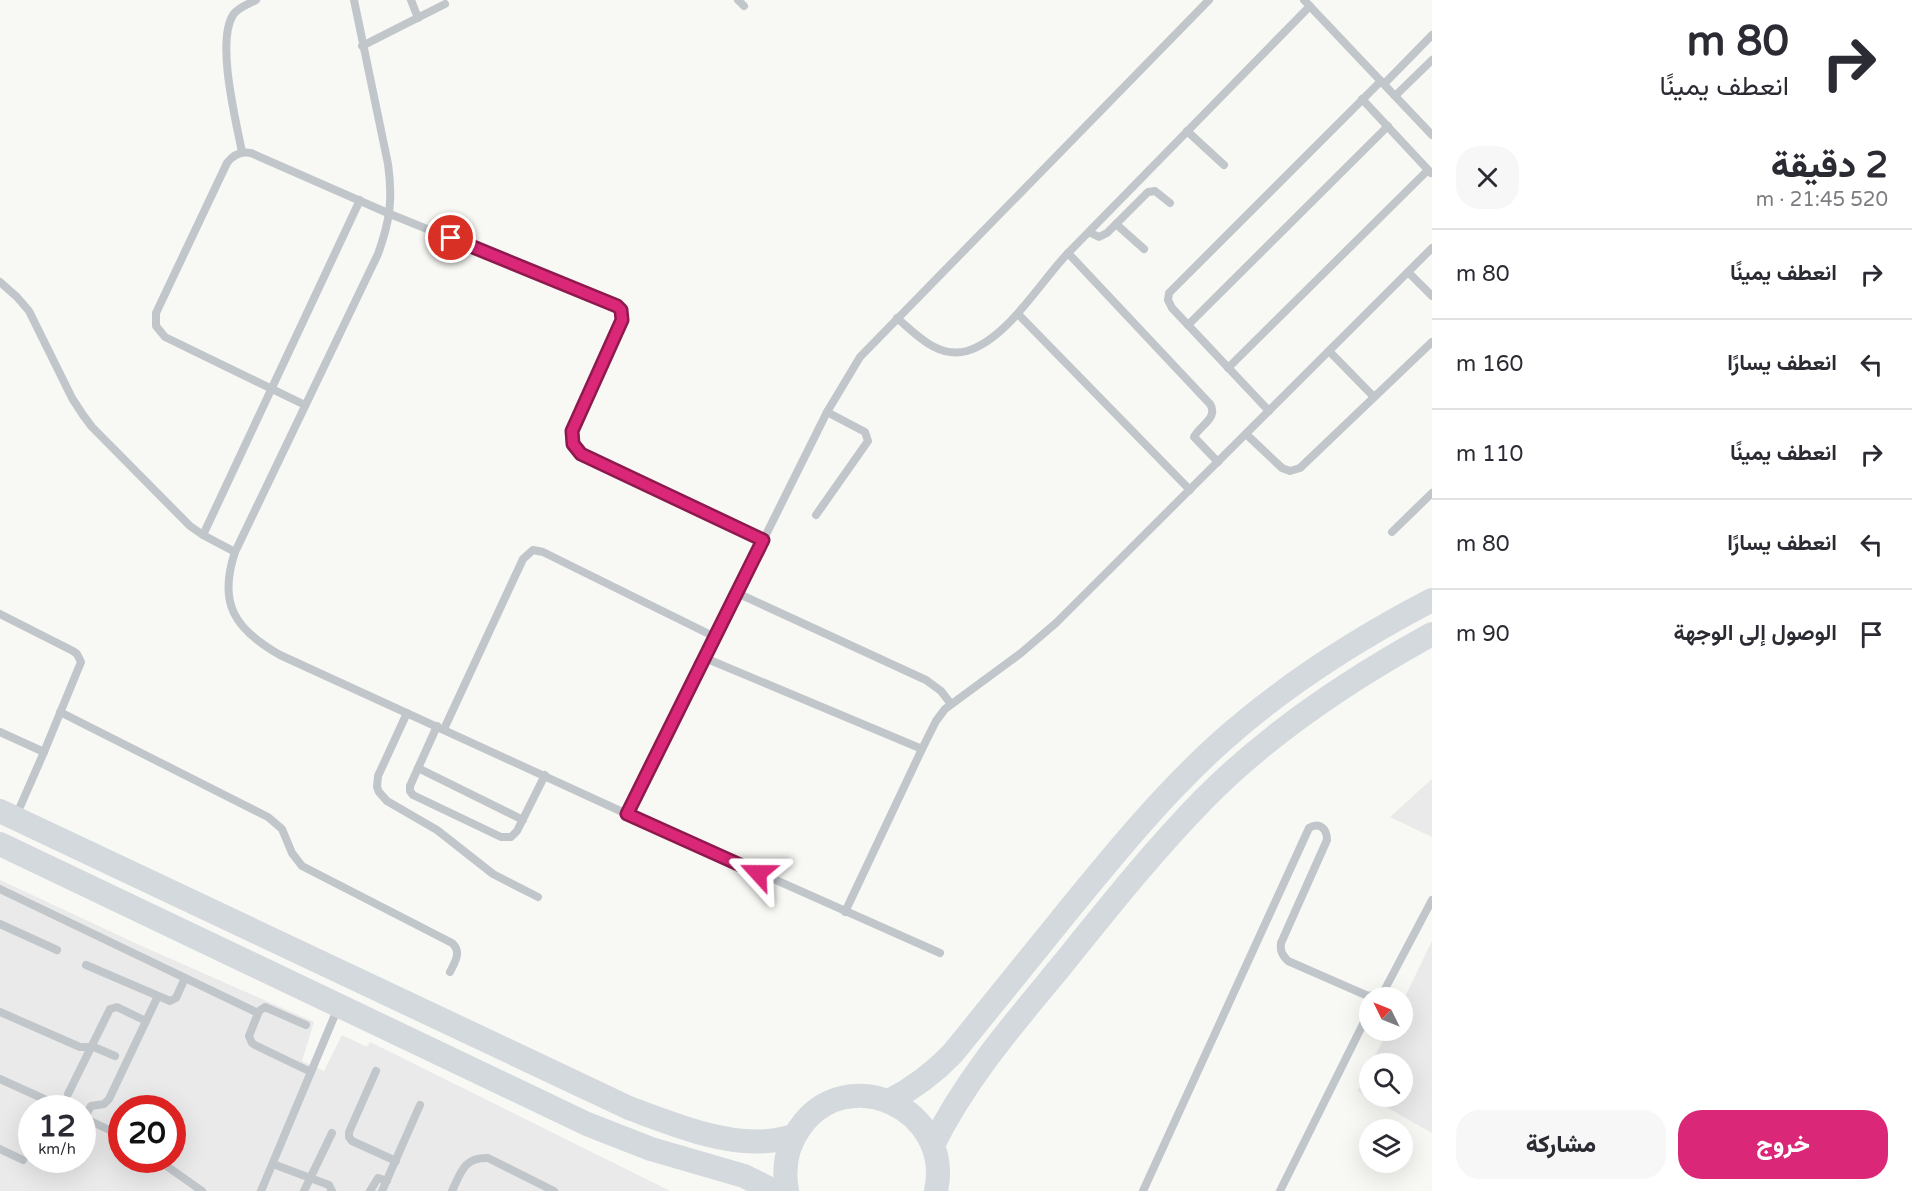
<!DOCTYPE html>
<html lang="ar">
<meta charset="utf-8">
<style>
body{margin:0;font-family:"Varela Round",Vazirmatn,sans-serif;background:#f7f7f7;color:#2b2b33;direction:rtl;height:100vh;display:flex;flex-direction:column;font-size:22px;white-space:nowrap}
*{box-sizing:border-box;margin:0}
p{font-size:20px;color:#7c7c81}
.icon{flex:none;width:33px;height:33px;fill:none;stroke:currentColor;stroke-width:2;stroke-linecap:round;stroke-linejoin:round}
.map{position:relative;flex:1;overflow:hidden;direction:ltr}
.drawer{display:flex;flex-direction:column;background:#fff;width:480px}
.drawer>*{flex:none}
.hud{background:#fff;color:#2b2b33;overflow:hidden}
.needle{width:39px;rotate:313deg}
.fabs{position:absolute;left:1359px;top:987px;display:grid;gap:12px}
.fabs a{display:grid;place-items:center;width:54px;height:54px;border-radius:50%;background:#fff;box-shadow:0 6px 24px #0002;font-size:30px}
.speed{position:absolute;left:18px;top:1095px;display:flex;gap:12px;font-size:30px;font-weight:700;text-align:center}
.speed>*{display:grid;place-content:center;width:78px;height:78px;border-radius:50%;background:#fff;box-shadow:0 6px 24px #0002;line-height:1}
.speed small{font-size:15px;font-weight:400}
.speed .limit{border:9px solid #d22;background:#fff;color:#111}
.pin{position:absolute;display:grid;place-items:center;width:51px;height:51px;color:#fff;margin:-26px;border:3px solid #fff;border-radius:50%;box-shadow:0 2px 6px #0007}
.me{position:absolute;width:66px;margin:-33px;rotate:294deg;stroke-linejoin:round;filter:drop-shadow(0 0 4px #0008)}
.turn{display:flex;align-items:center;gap:21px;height:126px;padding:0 24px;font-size:27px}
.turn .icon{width:78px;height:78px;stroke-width:2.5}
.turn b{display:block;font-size:42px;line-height:51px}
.round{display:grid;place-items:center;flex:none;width:63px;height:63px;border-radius:24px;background:#f7f7f7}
.overview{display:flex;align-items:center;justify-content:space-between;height:102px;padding:0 24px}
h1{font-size:36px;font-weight:800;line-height:45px}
.button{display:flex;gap:12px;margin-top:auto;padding:12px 24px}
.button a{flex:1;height:69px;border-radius:24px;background:#db2777;color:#fff;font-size:24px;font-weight:800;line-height:69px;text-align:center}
.button a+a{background:#f7f7f7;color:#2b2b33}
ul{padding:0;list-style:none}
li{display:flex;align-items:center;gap:18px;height:90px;padding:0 24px;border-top:2px solid #e1e1e2}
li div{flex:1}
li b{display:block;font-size:22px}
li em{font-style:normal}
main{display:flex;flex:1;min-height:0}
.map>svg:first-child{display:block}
.built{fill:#e9eae9;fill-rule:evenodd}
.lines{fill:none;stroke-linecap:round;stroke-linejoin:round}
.lane{stroke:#c1c6ca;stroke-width:8}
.primary{stroke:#d3d9dc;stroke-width:24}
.route-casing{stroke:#8e194d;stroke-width:15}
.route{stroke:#db2777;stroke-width:10}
</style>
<main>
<section class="drawer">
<div class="hud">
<div class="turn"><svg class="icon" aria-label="right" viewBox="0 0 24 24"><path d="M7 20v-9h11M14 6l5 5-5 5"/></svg><div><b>80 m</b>انعطف يمينًا</div></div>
</div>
<div class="overview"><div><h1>2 دقيقة</h1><p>520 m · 21:45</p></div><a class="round"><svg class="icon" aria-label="close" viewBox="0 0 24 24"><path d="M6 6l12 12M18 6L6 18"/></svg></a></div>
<ul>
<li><svg class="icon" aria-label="right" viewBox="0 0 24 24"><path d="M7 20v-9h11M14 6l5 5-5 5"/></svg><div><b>انعطف يمينًا</b></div><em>80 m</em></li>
<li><svg class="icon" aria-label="left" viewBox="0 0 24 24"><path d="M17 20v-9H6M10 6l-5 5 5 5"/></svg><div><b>انعطف يسارًا</b></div><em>160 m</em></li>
<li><svg class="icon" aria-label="right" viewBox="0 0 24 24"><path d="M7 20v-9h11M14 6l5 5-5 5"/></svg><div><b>انعطف يمينًا</b></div><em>110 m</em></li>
<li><svg class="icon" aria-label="left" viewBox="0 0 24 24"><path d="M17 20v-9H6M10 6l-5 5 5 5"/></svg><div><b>انعطف يسارًا</b></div><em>80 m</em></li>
<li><svg class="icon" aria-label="arrive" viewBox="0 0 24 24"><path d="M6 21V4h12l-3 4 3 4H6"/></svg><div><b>الوصول إلى الوجهة</b></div><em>90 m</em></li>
</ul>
<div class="button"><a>خروج</a><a>مشاركة</a></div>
</section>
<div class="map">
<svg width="1432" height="1191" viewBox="0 0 1432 1191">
<rect width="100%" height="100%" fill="#f8f8f5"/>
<g class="built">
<path d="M1432 779V837L1390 817Z"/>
<path d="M0 880 135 943 314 1022 302 1061 324 1071 342 1035 367 1047 370 1042 670 1191H0ZM32 1108H82V1160H32ZM122 1108H172V1160H122Z"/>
<path d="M1432 941V1133L1358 1091 1369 1067 1370 1096H1402V1064L1371 1063 1388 1031 1402 1030 1403 1001Z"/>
</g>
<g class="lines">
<g class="lane">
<path d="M354 0 388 164C393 199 390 221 378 254L235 552C218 603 234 629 280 655L627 814 940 953"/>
<path d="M411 0 418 18"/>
<path d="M738 0 744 6"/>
<path d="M1304 0 1432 135"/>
<path d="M362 46 445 4"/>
<path d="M1384 84 1432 35"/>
<path d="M1395 96 1432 60"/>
<path d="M1362 99 1431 173"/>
<path d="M1187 131 1224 165"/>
<path d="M242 152C236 121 216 42 233 15 238 7 249 4 256 0"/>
<path d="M1116 224 1144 249"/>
<path d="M1089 232 1099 237 1107 233 1148 192 1155 191 1170 203"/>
<path d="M1068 253 1210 404C1219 418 1199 426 1194 437L1218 462"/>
<path d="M1408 272 1432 296"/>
<path d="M0 282 17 297 29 311 72 398 83 415 92 427 190 526 203 535 235 552"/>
<path d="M1018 314 1190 490"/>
<path d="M897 318C917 335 938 359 967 351 1008 339 1041 280 1070 251 1150 169 1230 88 1310 6"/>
<path d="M1188 325 1388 126"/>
<path d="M1329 351 1374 397"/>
<path d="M1228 368 1428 170"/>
<path d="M305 405 165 337 156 326V313L227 163C233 155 241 151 251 153L390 214 617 306 621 310 622 320 572 431 573 444 581 454 763 541"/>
<path d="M1269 411 1172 308 1168 300 1169 293 1381 81"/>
<path d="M1246 434 1282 468 1290 471 1300 468 1432 342"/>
<path d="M816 515 868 441 865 432 827 412"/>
<path d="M1392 532 1432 493"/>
<path d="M203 535 360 200"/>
<path d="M737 593 926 680 941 691 951 704"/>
<path d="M0 614 73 651 77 654 81 662 44 752 0 732"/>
<path d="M705 658 922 749"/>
<path d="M60 712 268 817 282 829 292 853 302 866 452 943C462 952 455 962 450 972"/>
<path d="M407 713 378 776 377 787 379 792 387 801 437 830 493 874 538 897"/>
<path d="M437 726 410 786V791L413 795 501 837H511L517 831 545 775"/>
<path d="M444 729 523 559 533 550 543 552 715 637"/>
<path d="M418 768 523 820"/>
<path d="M627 814 827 412 860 357 1209 0"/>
<path d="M16 816 44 752"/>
<path d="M0 889 258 1013"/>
<path d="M845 912 922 749 936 721 945 709 1021 653 1056 623 1432 248"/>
<path d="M0 924 57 950"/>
<path d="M86 965 170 1001 176 998 185 978"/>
<path d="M0 1012 80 1047H94L115 1056"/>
<path d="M306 1025 265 1007 259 1011 249 1036 252 1043 255 1045 311 1072"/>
<path d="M376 1071 349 1132V1137L352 1141 396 1161"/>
<path d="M0 1079 64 1108"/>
<path d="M68 1094 110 1009 117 1007 146 1021"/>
<path d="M82 1117 122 1136"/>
<path d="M84 1118 91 1106 104 1104 109 1099 158 996"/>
<path d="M0 1149 23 1160"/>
<path d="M158 1160 202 1191"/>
<path d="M273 1164 329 1185 332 1191"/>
<path d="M261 1191 337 1010"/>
<path d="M304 1191 332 1133"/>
<path d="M370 1191 378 1178 387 1181"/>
<path d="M382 1191 420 1105"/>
<path d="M452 1191C461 1172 464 1157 488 1158L554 1191"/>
<path d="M1143 1191 1309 828C1319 822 1327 828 1327 840L1281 943C1280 951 1282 955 1288 961L1368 996 1380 994 1385 989 1432 900"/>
<path d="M1280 1191 1368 1014"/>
</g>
<g class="primary">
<path d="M0 811 629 1108C670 1123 722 1145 767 1141 776 1141 785 1138 794 1136"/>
<path d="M0 844 587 1124 651 1149 744 1176 774 1191"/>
<path d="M889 1101C914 1088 934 1073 953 1053 991 1006 1029 959 1067 912 1116 852 1164 793 1222 741 1286 684 1357 639 1432 600"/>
<path d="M933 1145C966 1078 1015 1022 1062 965 1108 908 1153 851 1204 799 1270 732 1350 679 1432 634"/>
<path d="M787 1191C783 1169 786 1148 799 1129 846 1059 954 1109 936 1191"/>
</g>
</g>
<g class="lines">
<defs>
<path id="route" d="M451 238 617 306 621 310 622 320 572 431 573 444 581 454 763 540 627 814 758 873"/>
</defs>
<use href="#route" class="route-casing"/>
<use href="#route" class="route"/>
</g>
</svg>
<div class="fabs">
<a><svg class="needle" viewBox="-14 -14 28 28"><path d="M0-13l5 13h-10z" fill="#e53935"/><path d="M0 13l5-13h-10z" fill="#7c7c81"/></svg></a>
<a><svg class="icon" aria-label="search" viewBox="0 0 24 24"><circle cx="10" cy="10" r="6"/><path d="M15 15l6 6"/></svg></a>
<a><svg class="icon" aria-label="layers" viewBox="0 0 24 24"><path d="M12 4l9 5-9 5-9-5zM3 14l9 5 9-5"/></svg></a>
</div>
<div class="speed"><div>12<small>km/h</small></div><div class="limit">20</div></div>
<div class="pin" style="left:451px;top:238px;background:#d93025"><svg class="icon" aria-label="arrive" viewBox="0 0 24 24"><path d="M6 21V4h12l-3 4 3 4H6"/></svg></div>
<svg class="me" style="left:758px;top:873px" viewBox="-20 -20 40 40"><path d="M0-17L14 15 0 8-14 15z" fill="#db2777" stroke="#fff" stroke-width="4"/></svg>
</div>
</main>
